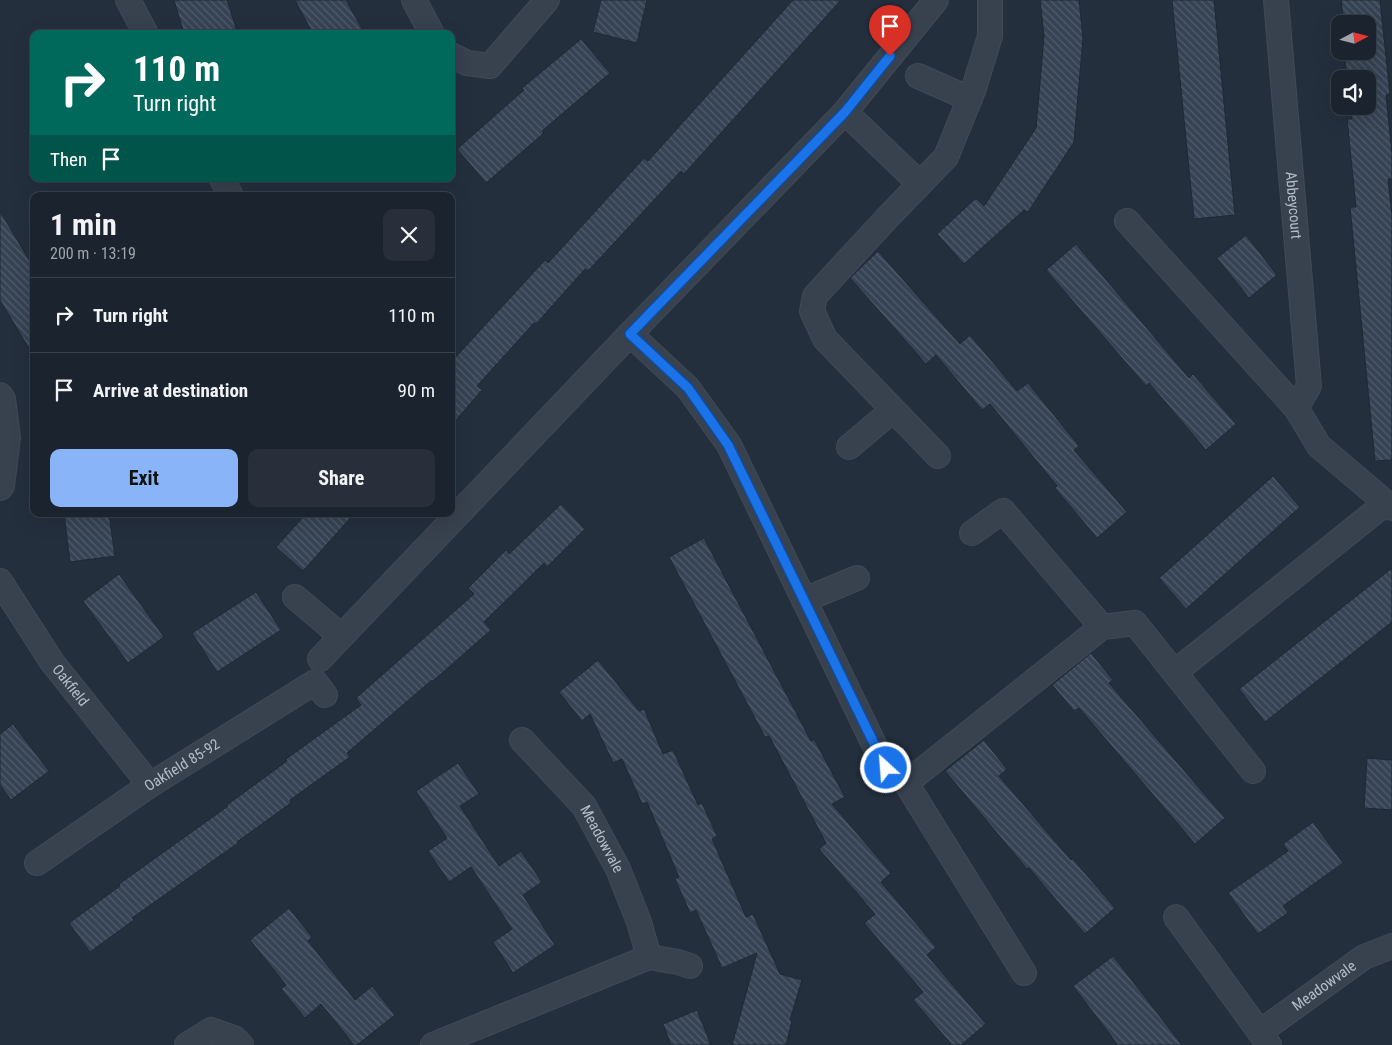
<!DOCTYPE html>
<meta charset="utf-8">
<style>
body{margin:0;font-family:"Roboto Condensed",sans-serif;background:#282f3a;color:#f1f3f6;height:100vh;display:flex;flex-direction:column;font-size:19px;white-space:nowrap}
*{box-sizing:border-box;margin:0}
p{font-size:16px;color:#a0a4aa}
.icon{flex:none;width:28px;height:28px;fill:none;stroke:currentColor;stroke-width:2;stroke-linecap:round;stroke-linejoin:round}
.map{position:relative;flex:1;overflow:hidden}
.details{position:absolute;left:30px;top:192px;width:425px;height:325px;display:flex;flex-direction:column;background:#1b232e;border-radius:10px;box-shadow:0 5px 20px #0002,0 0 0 1px #39404a}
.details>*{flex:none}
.banner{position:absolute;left:30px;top:30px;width:425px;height:152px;border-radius:10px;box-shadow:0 5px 20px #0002,0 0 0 1px #39404a;background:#00695c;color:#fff;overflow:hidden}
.needle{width:32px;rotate:83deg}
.fabs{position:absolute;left:1331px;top:15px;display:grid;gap:10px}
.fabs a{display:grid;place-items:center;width:45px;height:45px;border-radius:10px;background:#1b232e;box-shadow:0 5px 20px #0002,0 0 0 1px #39404a;font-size:25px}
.pin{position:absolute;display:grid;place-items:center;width:42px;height:42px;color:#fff;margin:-51px -21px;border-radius:50% 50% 50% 0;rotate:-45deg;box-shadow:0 0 5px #0007}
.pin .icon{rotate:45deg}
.me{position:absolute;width:55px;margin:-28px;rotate:334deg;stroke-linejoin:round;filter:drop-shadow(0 0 4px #0008)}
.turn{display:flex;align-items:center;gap:18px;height:105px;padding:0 20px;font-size:22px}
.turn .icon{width:65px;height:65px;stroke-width:2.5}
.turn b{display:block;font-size:35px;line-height:42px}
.then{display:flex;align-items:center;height:48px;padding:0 20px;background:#0003;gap:10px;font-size:19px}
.round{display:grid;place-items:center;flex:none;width:52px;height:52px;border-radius:10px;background:#282f3a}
.summary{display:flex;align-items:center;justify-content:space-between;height:85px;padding:0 20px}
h1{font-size:30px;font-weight:700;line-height:38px}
.cta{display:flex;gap:10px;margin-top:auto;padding:10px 20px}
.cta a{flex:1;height:58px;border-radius:10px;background:#8ab4f8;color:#111;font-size:20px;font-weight:700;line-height:58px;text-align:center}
.cta a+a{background:#282f3a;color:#f1f3f6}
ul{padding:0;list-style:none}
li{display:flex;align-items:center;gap:15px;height:75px;padding:0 20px;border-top:1px solid #39404a}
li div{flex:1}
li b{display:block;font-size:19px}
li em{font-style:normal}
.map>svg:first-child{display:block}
.building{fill:url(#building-back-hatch);stroke:#1f2835}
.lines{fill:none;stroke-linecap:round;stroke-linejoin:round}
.street-casing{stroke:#414a57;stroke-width:26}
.street{stroke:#38414e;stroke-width:24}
.route-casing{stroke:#114b97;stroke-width:12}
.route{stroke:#1a73e8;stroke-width:9}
.labels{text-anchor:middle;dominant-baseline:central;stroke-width:5;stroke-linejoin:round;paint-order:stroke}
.street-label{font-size:15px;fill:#b4bcc9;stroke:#1d2633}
</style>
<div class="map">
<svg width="1392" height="1045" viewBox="0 0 1392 1045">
<defs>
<pattern id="building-back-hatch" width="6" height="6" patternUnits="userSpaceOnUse" patternTransform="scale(1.25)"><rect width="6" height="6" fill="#364354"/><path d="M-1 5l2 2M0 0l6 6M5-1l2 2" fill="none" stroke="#515c6b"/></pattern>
</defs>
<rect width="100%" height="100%" fill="#242f3e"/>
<g class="building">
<path d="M174 0H227L238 34H184Z"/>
<path d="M295 0H346L365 34H313Z"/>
<path d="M601 0H647L637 43 593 32Z"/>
<path d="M793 0H841L684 174 681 171 588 271 585 269 536 324 534 323 477 386 482 390 451 426V362L545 260 548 263 644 158 648 161Z"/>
<path d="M1040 0H1079L1083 38 1074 142 1028 212 1024 210 964 264 937 234 976 198 984 206 1036 128 1044 36Z"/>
<path d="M1172 0H1214L1235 215 1194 219Z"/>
<path d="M1341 0H1380L1390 94 1386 95 1392 153V179H1388L1392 215V460L1375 461 1350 207H1356L1347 119H1352L1350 106H1368V79H1347L1344 51H1368V24H1344Z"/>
<path d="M581 39 610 73 542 131 544 133 486 183 457 149 524 90 522 88Z"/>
<path d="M0 211 34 268V357L0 300Z"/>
<path d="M1246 235 1277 275 1249 298 1217 258Z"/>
<path d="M1076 244 1189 378 1193 374 1236 424 1206 450 1149 383 1146 386 1046 270Z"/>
<path d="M878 251 960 344 970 335 1017 391 1028 383 1079 446 1074 450 1127 512 1097 538 1055 488 1057 486 990 404 982 410 936 355 926 364 850 278Z"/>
<path d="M1273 476 1300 507 1186 609 1159 578Z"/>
<path d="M561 504 585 529 547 567 544 563 484 622 491 630 433 681 432 680 347 753 350 757 290 800 291 803 237 842 238 843 132 918 134 920 90 952 69 923 120 886 119 884 228 806 227 805 287 761 286 759 361 705 356 698 474 594 468 588 506 550 509 554Z"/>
<path d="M64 514H109L115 556 70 562Z"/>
<path d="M306 514H354L303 571 276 547Z"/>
<path d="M704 538 811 741 814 739 845 797 832 804 891 873 881 882 936 947 927 955 986 1024 961 1045H952L913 1000 923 992 864 923 875 914 819 849 826 843 769 736 765 737 669 557Z"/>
<path d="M1392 568V622L1265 722 1239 689Z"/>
<path d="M119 574 164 637 128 663 83 601Z"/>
<path d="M256 592 281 630 217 672 192 633Z"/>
<path d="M1091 653 1113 680 1109 683 1225 818 1195 844 1079 708 1074 711 1052 685Z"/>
<path d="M598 660 639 711 644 709 663 754 673 750 698 805 702 803 717 836 712 839 746 917 753 914 780 974 802 980 790 1020 792 1021 786 1045H732L757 953 722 968 696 910 690 913 675 879 679 877 647 802 642 804 622 759 613 763 590 714 582 721 559 692Z"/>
<path d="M13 724 49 771 11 800 0 785V734Z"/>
<path d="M984 740 1007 769 999 776 1071 860 1072 858 1115 908 1085 934 1029 868 1027 869 945 771Z"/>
<path d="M1367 758 1392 760V810L1364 808Z"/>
<path d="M458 763 479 794 460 806 499 866 521 851 542 882 523 895 555 945 513 973 493 942 512 929 471 867 449 882 428 851 447 838 416 791Z"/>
<path d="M1313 822 1343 863 1283 906 1288 913 1258 934 1228 893 1288 851 1283 844Z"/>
<path d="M289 908 312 937 308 941 355 1000 372 986 395 1015 357 1045H354L321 1004 305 1018 281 989 286 985 250 940Z"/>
<path d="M1113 956 1155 1010 1182 1045H1118L1073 986Z"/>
<path d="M697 1010 711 1045H671L663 1024Z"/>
</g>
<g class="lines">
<defs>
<g id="street">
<path d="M128 0 146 34"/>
<path d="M414 0 432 34"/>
<path id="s1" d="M1276 0 1309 386 1296 408"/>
<path d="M451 55 467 63 490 66 547 0"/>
<path d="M918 76 970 99"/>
<path d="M222 179 231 196"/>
<path d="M920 184 845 112 936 0"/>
<path d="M1127 221 1296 408 1319 446 1392 508"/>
<path d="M630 334 845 112"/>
<path d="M0 395 3 399 8 438 2 486 0 488"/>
<path d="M849 447 893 410"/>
<path d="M938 456 825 339 812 311 815 296 888 217 946 157 974 88 990 36V0"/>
<path d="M972 533 1003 511 1102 627 1135 623 1253 771"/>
<path id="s2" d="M0 581 52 662 150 785"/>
<path d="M295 597 341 636"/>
<path d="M804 600 857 578"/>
<path d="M320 659 630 334 688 388 729 445 886 769"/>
<path d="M1175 672 1386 503"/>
<path id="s3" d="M522 740 584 806 618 869 639 922 649 957"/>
<path id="s4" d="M37 863 150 785 315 682 325 695"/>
<path d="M1176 917 1269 1045"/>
<path d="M1024 973 906 783 1102 627"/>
<path id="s5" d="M1260 1032 1364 957 1392 946"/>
<path d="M187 1045 211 1030 234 1038 241 1045"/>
<path d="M433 1045 649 957 678 962 690 966"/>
</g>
</defs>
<use href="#street" class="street-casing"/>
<use href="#street" class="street"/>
</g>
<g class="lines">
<defs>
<path id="route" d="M886 768 728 445 688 388 630 334 845 112 890 56"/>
</defs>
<use href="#route" class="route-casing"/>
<use href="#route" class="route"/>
</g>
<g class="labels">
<g class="street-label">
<text stroke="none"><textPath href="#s1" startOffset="206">Abbeycourt</textPath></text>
<text stroke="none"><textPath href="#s2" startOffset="126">Oakfield</textPath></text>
<text stroke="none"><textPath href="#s4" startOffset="175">Oakfield 85-92</textPath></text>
<text stroke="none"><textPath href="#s3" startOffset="128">Meadowvale</textPath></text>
<text stroke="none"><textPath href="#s5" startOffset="79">Meadowvale</textPath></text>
</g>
</g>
</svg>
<div class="fabs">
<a><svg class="needle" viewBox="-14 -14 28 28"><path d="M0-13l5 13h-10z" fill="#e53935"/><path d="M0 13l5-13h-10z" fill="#a0a4aa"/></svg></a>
<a><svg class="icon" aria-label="sound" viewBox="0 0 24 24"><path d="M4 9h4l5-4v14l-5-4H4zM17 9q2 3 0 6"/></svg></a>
</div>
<div class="pin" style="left:890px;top:56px;background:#d93025"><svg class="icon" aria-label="arrive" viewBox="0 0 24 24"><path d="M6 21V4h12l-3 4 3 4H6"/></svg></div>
<svg class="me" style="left:886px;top:768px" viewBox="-20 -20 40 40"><circle r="17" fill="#1a73e8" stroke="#fff" stroke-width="3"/><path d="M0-11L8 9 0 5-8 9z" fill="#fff"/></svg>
<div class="banner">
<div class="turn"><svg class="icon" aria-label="right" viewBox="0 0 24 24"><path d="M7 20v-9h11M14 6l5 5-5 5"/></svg><div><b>110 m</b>Turn right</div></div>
<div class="then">Then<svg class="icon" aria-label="arrive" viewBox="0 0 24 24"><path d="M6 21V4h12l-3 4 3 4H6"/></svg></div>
</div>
<section class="details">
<div class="summary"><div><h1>1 min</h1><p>200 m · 13:19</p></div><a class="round"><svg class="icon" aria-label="close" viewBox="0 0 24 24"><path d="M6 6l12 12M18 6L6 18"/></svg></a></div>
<ul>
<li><svg class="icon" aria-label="right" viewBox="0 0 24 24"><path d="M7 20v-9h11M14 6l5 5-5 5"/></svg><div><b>Turn right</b></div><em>110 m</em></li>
<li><svg class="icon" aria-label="arrive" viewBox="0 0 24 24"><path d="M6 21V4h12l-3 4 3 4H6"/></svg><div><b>Arrive at destination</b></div><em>90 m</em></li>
</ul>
<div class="cta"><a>Exit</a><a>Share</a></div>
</section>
</div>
